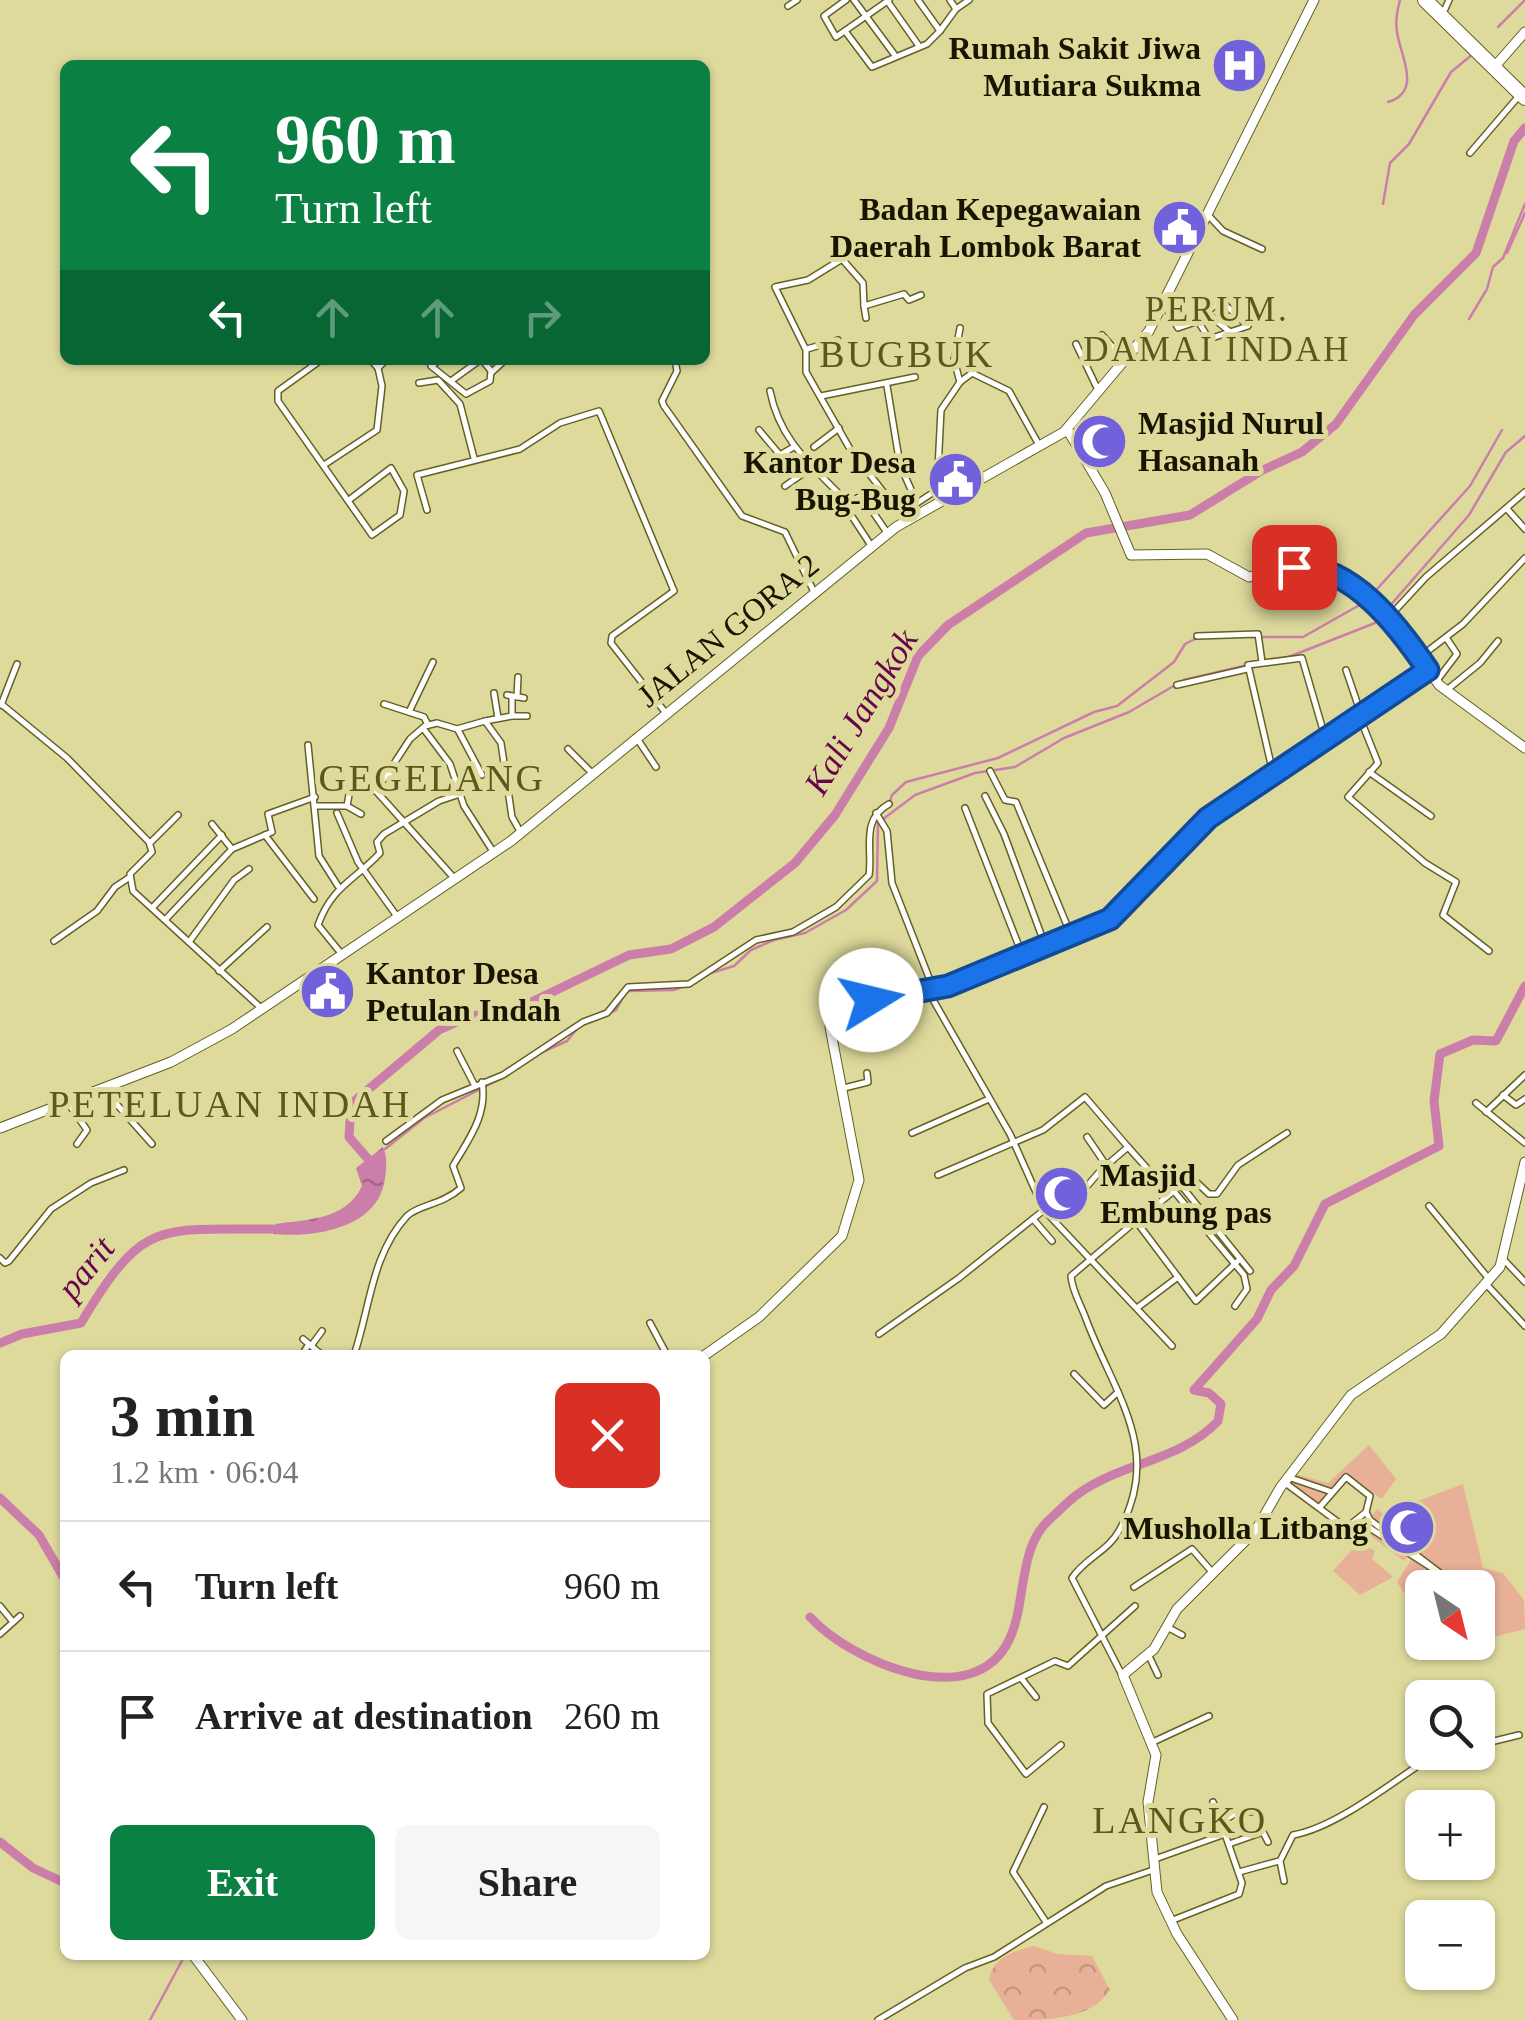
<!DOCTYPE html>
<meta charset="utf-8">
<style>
body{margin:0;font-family:"Times New Roman",serif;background:#f6f6f6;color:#222;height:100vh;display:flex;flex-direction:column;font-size:38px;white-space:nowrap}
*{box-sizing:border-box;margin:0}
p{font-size:32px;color:#767676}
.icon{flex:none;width:55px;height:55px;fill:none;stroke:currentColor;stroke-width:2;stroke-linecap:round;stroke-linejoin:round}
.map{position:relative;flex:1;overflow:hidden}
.panel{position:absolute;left:60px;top:1350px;width:650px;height:610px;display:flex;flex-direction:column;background:#fff;border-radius:15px;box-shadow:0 2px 8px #0004}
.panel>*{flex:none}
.hud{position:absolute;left:60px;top:60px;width:650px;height:305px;border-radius:15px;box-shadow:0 2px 8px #0004;background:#0b8043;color:#fff;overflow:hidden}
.needle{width:65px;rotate:145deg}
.tools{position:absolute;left:1405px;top:1570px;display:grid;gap:20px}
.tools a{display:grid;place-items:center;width:90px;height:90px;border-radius:15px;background:#fff;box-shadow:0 2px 8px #0004;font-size:50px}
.pin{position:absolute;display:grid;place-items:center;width:85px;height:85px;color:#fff;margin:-42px;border-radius:20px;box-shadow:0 5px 15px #0006}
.me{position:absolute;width:110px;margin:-55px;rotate:81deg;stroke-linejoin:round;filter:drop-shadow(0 0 8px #0008)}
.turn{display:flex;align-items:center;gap:35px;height:210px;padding:0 50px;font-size:45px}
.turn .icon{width:130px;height:130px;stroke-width:2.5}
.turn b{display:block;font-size:70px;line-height:85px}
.lanes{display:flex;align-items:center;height:95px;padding:0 50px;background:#0003;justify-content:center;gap:50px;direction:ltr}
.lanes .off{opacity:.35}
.round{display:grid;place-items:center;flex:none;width:105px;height:105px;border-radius:15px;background:#f6f6f6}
.head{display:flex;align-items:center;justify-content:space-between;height:170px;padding:0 50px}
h1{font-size:60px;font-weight:600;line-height:75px}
.primary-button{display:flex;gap:20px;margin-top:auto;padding:20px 50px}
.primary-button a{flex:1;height:115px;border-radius:15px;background:#0b8043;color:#fff;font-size:40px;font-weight:600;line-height:115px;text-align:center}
.primary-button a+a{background:#f6f6f6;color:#222}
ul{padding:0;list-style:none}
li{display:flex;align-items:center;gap:30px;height:130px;padding:0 50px;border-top:2px solid #e0e0e0}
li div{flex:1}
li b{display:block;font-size:38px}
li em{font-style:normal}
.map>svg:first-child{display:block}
.forest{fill:url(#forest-crowns)}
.green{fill:#e9b098}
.water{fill:url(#water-ripples)}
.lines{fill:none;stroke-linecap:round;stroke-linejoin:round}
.stream{stroke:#cc7eab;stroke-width:2.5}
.river{stroke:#cc7eab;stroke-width:9}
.street-casing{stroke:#656024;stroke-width:8}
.secondary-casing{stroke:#656024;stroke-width:11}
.highway-casing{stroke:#656024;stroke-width:16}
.street{stroke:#fff;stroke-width:5}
.secondary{stroke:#fff;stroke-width:9}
.highway{stroke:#fff;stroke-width:14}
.route-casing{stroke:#114b97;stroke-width:25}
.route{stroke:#1a73e8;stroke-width:18}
.labels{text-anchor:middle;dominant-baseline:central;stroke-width:10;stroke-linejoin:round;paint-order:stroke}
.poi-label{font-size:32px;font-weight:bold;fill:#171500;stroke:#deda9c;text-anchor:end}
.street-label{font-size:32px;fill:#171500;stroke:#deda9c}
.neighbourhood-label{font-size:35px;letter-spacing:2.5px;fill:#5c581a;stroke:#deda9c}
.water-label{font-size:35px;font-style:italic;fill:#67054a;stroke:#deda9c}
.quarter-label{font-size:38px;letter-spacing:2.5px;fill:#5c581a;stroke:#deda9c}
</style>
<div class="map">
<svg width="1525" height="2020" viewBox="0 0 1525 2020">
<defs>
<pattern id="forest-crowns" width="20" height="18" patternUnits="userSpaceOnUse" patternTransform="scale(2.5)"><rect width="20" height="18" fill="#e9b098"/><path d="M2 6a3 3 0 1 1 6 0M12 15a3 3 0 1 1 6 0" fill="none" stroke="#c79681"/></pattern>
<pattern id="water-ripples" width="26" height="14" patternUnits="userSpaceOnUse" patternTransform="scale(2.5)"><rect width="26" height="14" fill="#cc7eab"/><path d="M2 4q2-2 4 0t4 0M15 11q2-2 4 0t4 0" fill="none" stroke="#a56689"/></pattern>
</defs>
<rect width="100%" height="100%" fill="#deda9c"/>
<path class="forest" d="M1033 1946 1058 1954 1092 1956 1110 1990C1091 2020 1047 2020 1014 2020L989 1980C992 1958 1014 1951 1033 1946Z"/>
<g class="green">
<path d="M1369 1445 1396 1479 1382 1499 1346 1477 1316 1511 1284 1487 1295 1474 1328 1483Z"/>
<path d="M1463 1484 1483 1568 1503 1573 1524 1600 1525 1629 1478 1641V1588H1422V1620L1397 1582 1423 1541 1394 1510Z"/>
<path d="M1377 1509 1419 1542 1404 1561 1362 1529Z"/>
<path d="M1359 1542 1375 1551 1372 1559 1393 1577 1360 1595 1333 1571Z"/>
</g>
<path class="water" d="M383 1147C387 1156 387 1167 385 1178 379 1229 313 1238 273 1234L275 1224C307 1219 345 1221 362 1186L356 1168Z"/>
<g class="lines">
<g class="stream">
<path d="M1498 27 1525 0"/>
<path d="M1388 102C1423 92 1400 55 1397 32 1395 21 1397 11 1400 0"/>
<path d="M1383 204 1390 163 1409 144 1451 72 1473 54"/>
<path d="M1507 253 1525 213"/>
<path d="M1469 319 1487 289 1493 267 1503 258 1525 204"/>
<path d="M1369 598 1470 486 1502 430"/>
<path d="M1250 637H1303L1365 602"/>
<path d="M1286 658 1375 623 1469 515 1506 452 1525 436"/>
<path d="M1184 680 1269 660"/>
<path d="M889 805 892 795 906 782 998 758 1094 712 1117 706 1174 662 1185 644 1197 638"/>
<path d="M711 973 734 966 751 950 774 940 805 933 846 910 877 881 878 823 915 795 975 773 1015 767 1064 738 1129 712 1177 684"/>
<path d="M628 991 674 990 697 981"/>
<path d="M587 1023 616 1010 623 997"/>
<path d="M538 1054 567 1041 577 1029"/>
<path d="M385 1149 424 1118 502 1078"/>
<path d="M150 2020 185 1955"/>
</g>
<g class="river">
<path d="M368 1159 349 1137 351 1104 439 1030 471 1016 515 1010 629 955 671 949 714 927 795 863 835 815 889 728 918 656 948 625 1086 533 1190 515 1261 471 1302 452 1336 424 1414 315 1476 253 1514 141 1525 128"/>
<path d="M0 1343 22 1334 81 1323C144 1218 157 1230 272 1229"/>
<path d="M0 1498 39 1535 65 1580"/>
<path d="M810 1617C850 1661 973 1715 1009 1640 1027 1604 1017 1548 1050 1519 1059 1511 1068 1501 1078 1494 1122 1462 1179 1462 1218 1421L1221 1404 1209 1393 1194 1390 1257 1319 1271 1290 1294 1266 1325 1204 1439 1146 1434 1101 1440 1054 1473 1040 1496 1041 1525 986"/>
<path d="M0 1842 33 1868 65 1883"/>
</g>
<defs>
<g id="street">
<path d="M846 0 824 16 836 37 889 0"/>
<path d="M854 0 894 54"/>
<path d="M918 0 940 31 956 9 950 0"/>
<path d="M888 2 919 46"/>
<path d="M788 6 797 0"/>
<path d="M956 9 969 0"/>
<path d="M1445 9 1449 0"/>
<path d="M845 31 872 67 927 44 940 31"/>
<path d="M1470 153 1518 97"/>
<path d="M1208 215 1223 231 1262 249"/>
<path d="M1164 304 1178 328 1198 321 1220 300 1248 326 1209 339 1198 321"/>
<path d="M864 306 866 318"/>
<path d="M1207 313 1230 332"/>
<path d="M1102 335 1123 359"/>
<path d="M1076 344 1098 390"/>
<path d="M807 349 838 340"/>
<path d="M321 360 278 391V401L372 535 400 515 404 491 391 468 349 500"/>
<path d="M371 360 378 368 386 360"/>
<path d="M440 360 431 366 466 394 490 381 491 371"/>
<path d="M482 360 492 372 505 360"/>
<path d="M675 360 677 371 662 401 664 406 742 516 785 532 814 592"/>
<path d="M954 360 960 382"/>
<path d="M954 361 960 328"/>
<path d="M451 381 480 360"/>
<path d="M419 383 438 380 460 404 474 458"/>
<path d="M887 386 900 465 917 503 909 508 888 498 850 449 806 372V350L775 287 808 280 842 259 863 283 864 306 904 294 909 300 921 295"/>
<path d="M770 391C780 442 813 466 847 502L862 496 888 534"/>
<path d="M821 396 915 377"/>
<path d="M759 430 780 455 792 448"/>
<path d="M814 447 839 428"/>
<path d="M324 465 377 430 382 386 378 368"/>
<path d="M785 486 811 468"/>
<path d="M944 496 937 488 941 410 960 382 972 373 1009 391 1039 445"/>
<path d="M917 503 937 490"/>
<path d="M427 510 417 475 520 449 560 423 599 411 674 591 612 636 611 643 665 712"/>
<path d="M1508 510 1525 529"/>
<path d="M853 518 872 547"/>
<path d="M1291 598 1294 567"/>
<path d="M1389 617 1426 577 1525 492"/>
<path d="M1197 636 1258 634 1262 662"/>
<path d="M1420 657 1463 624 1525 558"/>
<path d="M1346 670 1361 714"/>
<path d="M1438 679 1457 654 1447 639"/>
<path d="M1177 685 1247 669"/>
<path d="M1448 689 1480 663 1498 641"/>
<path d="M494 693 498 718"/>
<path d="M507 695 524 698"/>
<path d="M517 697 518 677"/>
<path d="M0 703 67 758 149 842 152 852 130 874 133 891 261 1008"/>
<path d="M384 704 424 717 428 725"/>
<path d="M1 705 17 664"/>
<path d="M409 712 433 662"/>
<path d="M512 716H527"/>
<path d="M1360 718 1378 763 1348 797 1425 863 1456 882 1443 915 1489 951"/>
<path d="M485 721 512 716V696"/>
<path d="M423 728 450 764 464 806 494 853"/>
<path d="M458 730 482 775"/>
<path d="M636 737 656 767"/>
<path d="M308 745 319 856 338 886"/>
<path d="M568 749 593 774"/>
<path d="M990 771 1005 800 1016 802 1071 935"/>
<path d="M1369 772 1431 816"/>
<path d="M1273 773 1248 665 1302 658 1325 737"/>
<path d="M390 775 400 785"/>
<path d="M376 791 410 739 425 726 437 723 457 729 485 721 501 743 512 817 521 833"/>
<path d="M985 796 1004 834 1045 945"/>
<path d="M316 806H347L350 789 376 791 454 878"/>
<path d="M347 806 361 814"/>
<path d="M965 808 1022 954"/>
<path d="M337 813 358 862 396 915"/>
<path d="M876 813 887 831 892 883 933 988"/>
<path d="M212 824 232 849 272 832 268 814 315 797"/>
<path d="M265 835 314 899"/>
<path d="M150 843 178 815"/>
<path d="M152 908 222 835"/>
<path d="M165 920 232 849"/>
<path d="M54 941 97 911 115 887 130 877"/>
<path d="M189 942 234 880 249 869"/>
<path d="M340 952 318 925C332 886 354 881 380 853L377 842 384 834 439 801 460 794"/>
<path d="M219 971 267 927"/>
<path d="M928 991 1010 1134 1044 1210 1172 1346"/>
<path d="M457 1051 475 1086"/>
<path d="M844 1088 868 1082 867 1073"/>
<path d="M104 1090 152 1144"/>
<path d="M1503 1095 1516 1105 1525 1099"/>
<path d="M68 1103 87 1130 77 1144"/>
<path d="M1476 1103 1525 1143"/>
<path d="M1486 1112 1525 1075"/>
<path d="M912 1133 989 1099"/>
<path d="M1087 1137 1106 1165"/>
<path d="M386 1141 442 1100 503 1075 583 1022 607 1013 628 987 689 984 756 940 793 932 836 907 869 875C873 849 860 820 889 804"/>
<path d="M938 1175 1043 1130 1085 1097 1128 1147"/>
<path d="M1180 1184 1250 1271"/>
<path d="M1172 1189 1244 1275 1247 1289 1235 1306"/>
<path d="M1429 1206 1489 1279"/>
<path d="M1033 1219 1052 1241"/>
<path d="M1137 1221 1191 1177 1209 1194H1217L1238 1165 1287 1133"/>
<path d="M1056 1222 1101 1170 1128 1147 1168 1192"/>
<path d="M0 1258 5 1263 9 1261 51 1209 91 1183 124 1170"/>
<path d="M1504 1260 1525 1282"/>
<path d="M1487 1285 1525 1326"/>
<path d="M1137 1308 1178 1277"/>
<path d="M650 1323 667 1355"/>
<path d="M879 1334 959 1278 1044 1210"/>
<path d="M303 1339 322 1355"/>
<path d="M311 1346 322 1331"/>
<path d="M302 1355 309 1344"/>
<path d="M354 1355C370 1309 371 1255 407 1216 418 1205 442 1205 461 1188L453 1166C468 1140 488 1115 482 1082"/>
<path d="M1074 1374 1104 1405 1118 1392"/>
<path d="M1288 1477 1332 1492"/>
<path d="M1284 1482 1346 1528 1366 1512 1370 1496 1346 1477 1319 1508"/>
<path d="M1359 1521 1444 1576 1370 1520 1366 1512"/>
<path d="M1134 1587 1192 1549 1212 1572"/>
<path d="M0 1606 13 1622"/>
<path d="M1167 1627 1182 1635"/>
<path d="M0 1634 20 1616"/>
<path d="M1148 1654 1158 1675"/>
<path d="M1122 1675 1072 1578C1085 1558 1109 1551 1120 1529 1163 1449 1114 1394 1086 1319 1081 1305 1072 1291 1071 1276L1136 1221 1196 1301 1240 1259"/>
<path d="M1021 1678 1036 1697"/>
<path d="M1153 1742 1209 1716"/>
<path d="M1061 1745 1026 1774 988 1723 987 1694 1055 1661 1068 1666 1135 1606"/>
<path d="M1478 1745 1519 1735"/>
<path d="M1213 1802 1225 1834"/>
<path d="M1044 1807 1013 1872 1046 1922"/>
<path d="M1221 1822 1236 1813 1259 1811"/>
<path d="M1229 1844 1263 1832 1268 1842"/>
<path d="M1155 1859 1225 1834 1242 1883 1239 1894 1173 1920"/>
<path d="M1239 1872 1279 1861"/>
<path d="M1284 1881 1280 1861 1293 1835C1339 1827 1398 1777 1439 1752"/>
<path d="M878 2020 965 1968 994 1957 1106 1886 1153 1870"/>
</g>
<g id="secondary">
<path d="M1497 64 1525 32"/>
<path d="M1067 429 1105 493 1131 555 1207 554 1249 577 1287 567 1333 571 1399 626 1439 685 1525 748"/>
<path d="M0 1128 171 1062 232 1029 511 841 896 527 1064 432 1149 331 1314 0"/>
<path d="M705 1355 759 1317 842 1236 859 1180 830 1027 834 1014 865 1001 949 987 1110 919 1208 818 1428 671"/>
<path d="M193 1955 242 2020"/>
<path d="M1233 2020 1177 1934 1157 1892 1148 1802 1156 1755 1123 1675 1154 1649 1177 1609 1256 1530 1280 1488 1351 1395 1441 1334 1500 1267 1525 1162"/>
</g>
<path id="highway" d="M1425 0 1525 98"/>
</defs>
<use href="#street" class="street-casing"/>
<use href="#secondary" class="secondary-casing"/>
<use href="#highway" class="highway-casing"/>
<use href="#street" class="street"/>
<use href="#secondary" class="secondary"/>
<use href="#highway" class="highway"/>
</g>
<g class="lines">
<defs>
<path id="route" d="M871 1000 948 986 1110 919 1208 818 1428 670C1399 627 1351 563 1294 567"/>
</defs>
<use href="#route" class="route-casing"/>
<use href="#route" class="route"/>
</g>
<defs>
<symbol id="hospital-disc" viewBox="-11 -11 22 22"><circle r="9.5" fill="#7162dc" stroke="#deda9c"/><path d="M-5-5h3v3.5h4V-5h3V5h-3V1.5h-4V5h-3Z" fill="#fff"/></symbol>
<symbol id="civic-disc" viewBox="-11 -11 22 22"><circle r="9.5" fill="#7162dc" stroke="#deda9c"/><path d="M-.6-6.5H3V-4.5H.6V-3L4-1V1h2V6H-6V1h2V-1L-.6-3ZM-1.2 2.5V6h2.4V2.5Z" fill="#fff"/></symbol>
<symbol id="mosque-disc" viewBox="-11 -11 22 22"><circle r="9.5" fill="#7162dc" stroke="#deda9c"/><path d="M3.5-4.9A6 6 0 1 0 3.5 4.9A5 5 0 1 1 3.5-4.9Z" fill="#fff"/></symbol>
</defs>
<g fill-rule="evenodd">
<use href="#hospital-disc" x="1208" y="34" width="63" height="63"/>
<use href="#civic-disc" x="1148" y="196" width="63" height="63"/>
<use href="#mosque-disc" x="1068" y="410" width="63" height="63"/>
<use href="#civic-disc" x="924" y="448" width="63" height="63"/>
<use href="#civic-disc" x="296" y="960" width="63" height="63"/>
<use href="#mosque-disc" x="1030" y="1162" width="63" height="63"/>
<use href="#mosque-disc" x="1376" y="1496" width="63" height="63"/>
</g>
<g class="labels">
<g class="poi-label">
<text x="1201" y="48">Rumah Sakit Jiwa<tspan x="1201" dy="37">Mutiara Sukma</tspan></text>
<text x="1141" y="209">Badan Kepegawaian<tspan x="1141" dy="37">Daerah Lombok Barat</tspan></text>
<text x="1138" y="423" text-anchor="start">Masjid Nurul<tspan x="1138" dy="37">Hasanah</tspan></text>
<text x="916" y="462">Kantor Desa<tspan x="916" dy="37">Bug-Bug</tspan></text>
<text x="366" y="973" text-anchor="start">Kantor Desa<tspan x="366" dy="37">Petulan Indah</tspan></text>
<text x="1100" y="1175" text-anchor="start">Masjid<tspan x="1100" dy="37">Embung pas</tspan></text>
<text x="1368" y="1528">Musholla Litbang</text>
</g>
<g class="street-label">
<text transform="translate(728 630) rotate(-39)">JALAN GORA 2</text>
</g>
<g class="neighbourhood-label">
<text x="1217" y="309">PERUM.<tspan x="1217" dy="40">DAMAI INDAH</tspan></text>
</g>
<g class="water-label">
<text transform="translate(861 712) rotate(-59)">Kali Jangkok</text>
<text transform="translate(86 1268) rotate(-51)">parit</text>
</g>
<g class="quarter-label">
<text x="907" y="354">BUGBUK</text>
<text x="432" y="778">GEGELANG</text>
<text x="230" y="1104">PETELUAN INDAH</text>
<text x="1180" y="1820">LANGKO</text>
</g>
</g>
</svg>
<div class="tools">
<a><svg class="needle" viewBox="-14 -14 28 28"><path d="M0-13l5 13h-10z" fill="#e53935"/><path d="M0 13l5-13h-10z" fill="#767676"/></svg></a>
<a><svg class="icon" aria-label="search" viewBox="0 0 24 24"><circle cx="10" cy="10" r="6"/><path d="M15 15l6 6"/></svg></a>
<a>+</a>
<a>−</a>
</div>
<div class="pin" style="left:1294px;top:567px;background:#d93025"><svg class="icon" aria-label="arrive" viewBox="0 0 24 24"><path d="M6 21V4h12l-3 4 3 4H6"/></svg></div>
<svg class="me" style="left:871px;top:1000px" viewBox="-20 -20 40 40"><circle r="19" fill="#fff"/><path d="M0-13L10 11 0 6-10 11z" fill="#1a73e8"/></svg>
<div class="hud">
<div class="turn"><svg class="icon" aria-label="left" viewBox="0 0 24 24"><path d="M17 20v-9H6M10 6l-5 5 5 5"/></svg><div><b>960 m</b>Turn left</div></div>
<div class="lanes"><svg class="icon" aria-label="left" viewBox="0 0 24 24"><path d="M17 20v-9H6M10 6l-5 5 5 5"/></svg><svg class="icon off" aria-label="ahead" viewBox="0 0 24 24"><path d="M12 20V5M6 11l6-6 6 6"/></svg><svg class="icon off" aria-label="ahead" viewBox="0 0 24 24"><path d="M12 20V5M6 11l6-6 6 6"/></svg><svg class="icon off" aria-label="right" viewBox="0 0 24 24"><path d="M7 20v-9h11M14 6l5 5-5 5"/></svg></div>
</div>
<section class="panel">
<div class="head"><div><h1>3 min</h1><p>1.2 km · 06:04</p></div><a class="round" style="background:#d93025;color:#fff"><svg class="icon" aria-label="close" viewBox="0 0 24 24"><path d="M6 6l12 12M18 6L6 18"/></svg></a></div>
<ul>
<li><svg class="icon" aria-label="left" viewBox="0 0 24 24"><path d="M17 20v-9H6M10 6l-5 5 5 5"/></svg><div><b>Turn left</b></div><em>960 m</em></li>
<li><svg class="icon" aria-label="arrive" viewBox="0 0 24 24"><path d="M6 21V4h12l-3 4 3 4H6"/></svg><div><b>Arrive at destination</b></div><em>260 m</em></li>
</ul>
<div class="primary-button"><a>Exit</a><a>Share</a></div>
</section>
</div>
